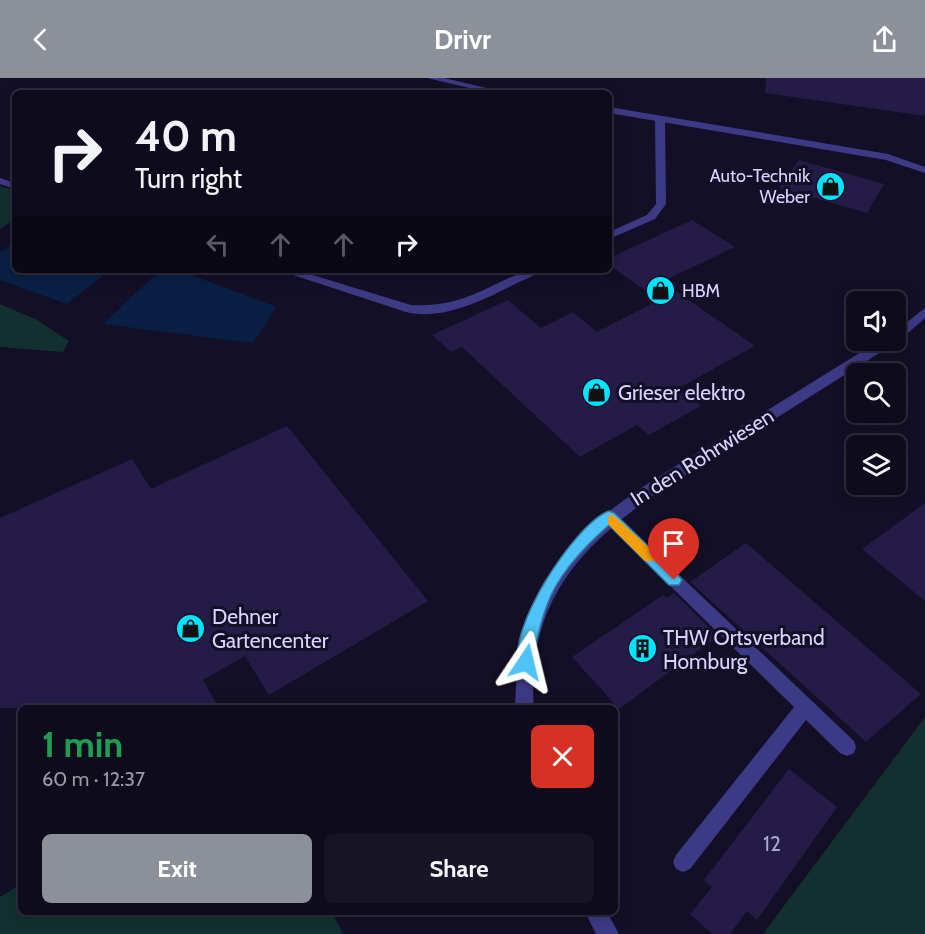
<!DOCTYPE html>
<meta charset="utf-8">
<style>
body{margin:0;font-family:Cabin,sans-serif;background:#171425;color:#f1f3f6;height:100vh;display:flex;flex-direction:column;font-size:22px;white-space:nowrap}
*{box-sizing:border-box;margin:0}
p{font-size:20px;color:#9b9ba3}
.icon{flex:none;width:33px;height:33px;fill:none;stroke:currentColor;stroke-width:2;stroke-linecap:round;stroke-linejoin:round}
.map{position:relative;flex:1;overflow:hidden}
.side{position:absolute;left:18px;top:627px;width:600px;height:210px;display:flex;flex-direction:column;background:#0e0b1c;border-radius:9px;box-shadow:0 3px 15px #0003,0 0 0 2px #2e2b3b}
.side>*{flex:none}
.top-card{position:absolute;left:12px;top:12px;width:600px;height:183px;border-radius:9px;box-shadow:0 3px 15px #0003,0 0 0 2px #2e2b3b;background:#0e0b1c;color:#f1f3f6;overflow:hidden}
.fabs{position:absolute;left:846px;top:213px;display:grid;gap:12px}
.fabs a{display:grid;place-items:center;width:60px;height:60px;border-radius:9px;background:#0e0b1c;box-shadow:0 3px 15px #0003,0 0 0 2px #2e2b3b;font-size:30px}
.pin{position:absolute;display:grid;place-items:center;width:51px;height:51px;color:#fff;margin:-62px -26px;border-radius:50% 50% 50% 0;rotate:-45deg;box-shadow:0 0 6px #0007}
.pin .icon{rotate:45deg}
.me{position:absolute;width:66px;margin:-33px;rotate:10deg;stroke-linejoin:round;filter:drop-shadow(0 0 4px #0008)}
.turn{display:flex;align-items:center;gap:21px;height:126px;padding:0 24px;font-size:27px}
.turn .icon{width:78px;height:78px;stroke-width:2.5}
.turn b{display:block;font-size:42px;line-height:51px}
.lanes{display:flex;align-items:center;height:57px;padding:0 24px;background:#0003;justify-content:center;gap:30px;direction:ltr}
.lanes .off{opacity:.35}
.round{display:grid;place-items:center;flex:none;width:63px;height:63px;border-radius:9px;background:#171425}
.overview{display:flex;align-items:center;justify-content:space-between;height:102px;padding:0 24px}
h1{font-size:36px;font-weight:700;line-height:45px;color:#1e9e55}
.action{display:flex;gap:12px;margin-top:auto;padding:12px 24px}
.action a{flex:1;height:69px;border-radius:9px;background:#8c9099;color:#fff;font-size:24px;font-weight:700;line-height:69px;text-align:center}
.action a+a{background:#171425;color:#f1f3f6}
header{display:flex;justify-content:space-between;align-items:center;height:78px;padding:0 24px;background:#8c9099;color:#fff;font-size:27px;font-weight:700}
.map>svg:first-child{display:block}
.green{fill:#12302f}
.water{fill:#0a1f44}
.building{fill:#241b47}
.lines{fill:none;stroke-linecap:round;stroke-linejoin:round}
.lane{fill:#3d3a85;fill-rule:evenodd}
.street{fill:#3d3a85;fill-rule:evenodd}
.route{fill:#4fc3f7;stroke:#337fa1;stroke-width:1.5}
.slow{fill:#f59e0b}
.labels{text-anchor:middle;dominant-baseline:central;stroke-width:6;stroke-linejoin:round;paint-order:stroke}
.far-poi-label{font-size:18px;fill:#d9d4ff;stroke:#130f26;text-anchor:end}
.poi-label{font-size:21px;fill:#d9d4ff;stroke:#130f26;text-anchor:start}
.street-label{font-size:21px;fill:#d9d4ff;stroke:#130f26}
.near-number-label{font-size:21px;fill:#aca6d1}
</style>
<header><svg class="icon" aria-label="back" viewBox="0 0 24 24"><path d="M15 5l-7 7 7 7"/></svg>Drivr<svg class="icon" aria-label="share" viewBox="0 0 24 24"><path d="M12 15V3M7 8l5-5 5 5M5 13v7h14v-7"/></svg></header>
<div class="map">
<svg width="925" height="856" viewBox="0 0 925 856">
<rect width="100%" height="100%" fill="#130f26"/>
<g class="green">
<path d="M0 108 15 113V141L0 151Z"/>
<path d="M0 226 37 242 69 263 63 274 0 269Z"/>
<path d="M925 639V856H763Z"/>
<path d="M21 806V834H332L343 856H0V819Z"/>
</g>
<g class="water">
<path d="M15 164V192H110L67 226 0 202V174Z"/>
<path d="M160 192H178L277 229 253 265 103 246Z"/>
</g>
<g class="building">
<path d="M766 0H925V38L765 15Z"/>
<path d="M799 82 884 106 867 135 779 110Z"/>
<path d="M692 142 735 169 645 212 609 187V180Z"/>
<path d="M676 213 755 268 679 310 701 328 649 357 637 347 580 379 462 269 451 274 432 257 508 222 541 250 573 234 597 254Z"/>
<path d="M287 348 428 523 269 617 245 578 203 602 219 630H0V440L132 381 151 411Z"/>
<path d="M925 425V523L862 471Z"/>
<path d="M746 465 921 616 866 664 690 504Z"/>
<path d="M674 515 718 558 619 631 572 579 663 517 667 520Z"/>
<path d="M789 691 837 729 757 842 747 833 730 856H712L690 836 712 809 704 802Z"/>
</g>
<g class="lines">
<g class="lane">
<path d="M660 38 665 41 666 126 655 141 609 161V154L647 137 656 126 655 41Z"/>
<path d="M0 100 15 105V111L0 106Z"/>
<path d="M278 192H296L411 227C439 229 463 222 488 210 506 202 521 192 541 192 535 198 525 201 517 205 484 222 443 243 406 234Z"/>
<path d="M609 433 614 435 854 663 856 669 854 675 847 678 840 675 806 642 690 791 683 794 676 791 673 784 676 777 794 629 604 443 601 439 604 435Z"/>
</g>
<g class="street">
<path d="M427 0H444L508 15H491Z"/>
<path d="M609 29 888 76 925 89V95L886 82 609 35Z"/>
<path d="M925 230V240L900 262 648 421C590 464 547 505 535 579 532 595 534 613 533 630H515C517 583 522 535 550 495 591 435 657 400 717 363 771 330 826 296 880 262H896V253Z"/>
<path d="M585 834H607L619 856H596Z"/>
</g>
</g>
<path class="route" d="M609 433 614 435 679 498 682 502 679 507H669L609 447C585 468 558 496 547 527 543 538 539 551 537 562 535 571 535 581 531 589H520C504 555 575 445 609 433Z"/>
<path class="slow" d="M613 437 655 475V483H645L608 446V438Z"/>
<defs>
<symbol id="shop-disc" viewBox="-11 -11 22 22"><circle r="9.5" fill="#00e5ff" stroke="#130f26"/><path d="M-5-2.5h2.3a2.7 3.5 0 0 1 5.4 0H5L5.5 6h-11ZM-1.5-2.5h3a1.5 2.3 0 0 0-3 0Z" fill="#111"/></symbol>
<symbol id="building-disc" viewBox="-11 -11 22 22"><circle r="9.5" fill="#00e5ff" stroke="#130f26"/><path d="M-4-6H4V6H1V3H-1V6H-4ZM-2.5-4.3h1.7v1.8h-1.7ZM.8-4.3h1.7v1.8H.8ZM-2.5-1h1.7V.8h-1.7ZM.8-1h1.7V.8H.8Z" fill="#111"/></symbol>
</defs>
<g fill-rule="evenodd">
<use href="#shop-disc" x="814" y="92" width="33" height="33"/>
<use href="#shop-disc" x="644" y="196" width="33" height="33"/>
<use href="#shop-disc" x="580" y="298" width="33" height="33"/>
<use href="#shop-disc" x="174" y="534" width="33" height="33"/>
<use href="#building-disc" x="626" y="554" width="33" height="33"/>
</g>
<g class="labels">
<g class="far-poi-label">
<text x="810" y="98">Auto-Technik<tspan x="810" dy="21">Weber</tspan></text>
<text x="682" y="213" text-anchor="start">HBM</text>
</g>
<g class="poi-label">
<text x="618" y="314">Grieser elektro</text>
<text x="212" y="538">Dehner<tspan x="212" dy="24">Gartencenter</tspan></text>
<text x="663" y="559">THW Ortsverband<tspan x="663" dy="24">Homburg</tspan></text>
</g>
<g class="street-label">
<text transform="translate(702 379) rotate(-32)">In den Rohrwiesen</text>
</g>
<g class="near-number-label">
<text x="772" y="765">12</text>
</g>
</g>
</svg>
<div class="fabs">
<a><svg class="icon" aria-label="sound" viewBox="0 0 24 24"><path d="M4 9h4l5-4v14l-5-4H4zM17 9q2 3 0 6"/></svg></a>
<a><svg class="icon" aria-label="search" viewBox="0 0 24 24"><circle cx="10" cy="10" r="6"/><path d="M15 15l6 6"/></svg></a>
<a><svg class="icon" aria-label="layers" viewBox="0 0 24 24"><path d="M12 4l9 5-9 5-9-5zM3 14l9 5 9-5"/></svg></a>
</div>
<div class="pin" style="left:674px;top:502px;background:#d93025"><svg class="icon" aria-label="arrive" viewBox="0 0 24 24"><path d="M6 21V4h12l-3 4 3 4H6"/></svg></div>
<svg class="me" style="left:526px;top:584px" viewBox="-20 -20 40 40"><path d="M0-17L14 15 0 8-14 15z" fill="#4fc3f7" stroke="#fff" stroke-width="4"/></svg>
<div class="top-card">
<div class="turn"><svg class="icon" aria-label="right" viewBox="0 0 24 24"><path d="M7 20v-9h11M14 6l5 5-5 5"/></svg><div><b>40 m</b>Turn right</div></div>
<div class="lanes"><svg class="icon off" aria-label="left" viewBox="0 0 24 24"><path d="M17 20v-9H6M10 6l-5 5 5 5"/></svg><svg class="icon off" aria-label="ahead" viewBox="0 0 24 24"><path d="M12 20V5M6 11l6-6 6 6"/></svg><svg class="icon off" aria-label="ahead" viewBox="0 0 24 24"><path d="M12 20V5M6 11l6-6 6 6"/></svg><svg class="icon" aria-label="right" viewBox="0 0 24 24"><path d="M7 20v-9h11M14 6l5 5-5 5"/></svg></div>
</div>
<section class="side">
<div class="overview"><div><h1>1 min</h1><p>60 m · 12:37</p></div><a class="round" style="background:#d93025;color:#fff"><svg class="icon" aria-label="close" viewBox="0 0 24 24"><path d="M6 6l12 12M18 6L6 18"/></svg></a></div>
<div class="action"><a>Exit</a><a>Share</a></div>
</section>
</div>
